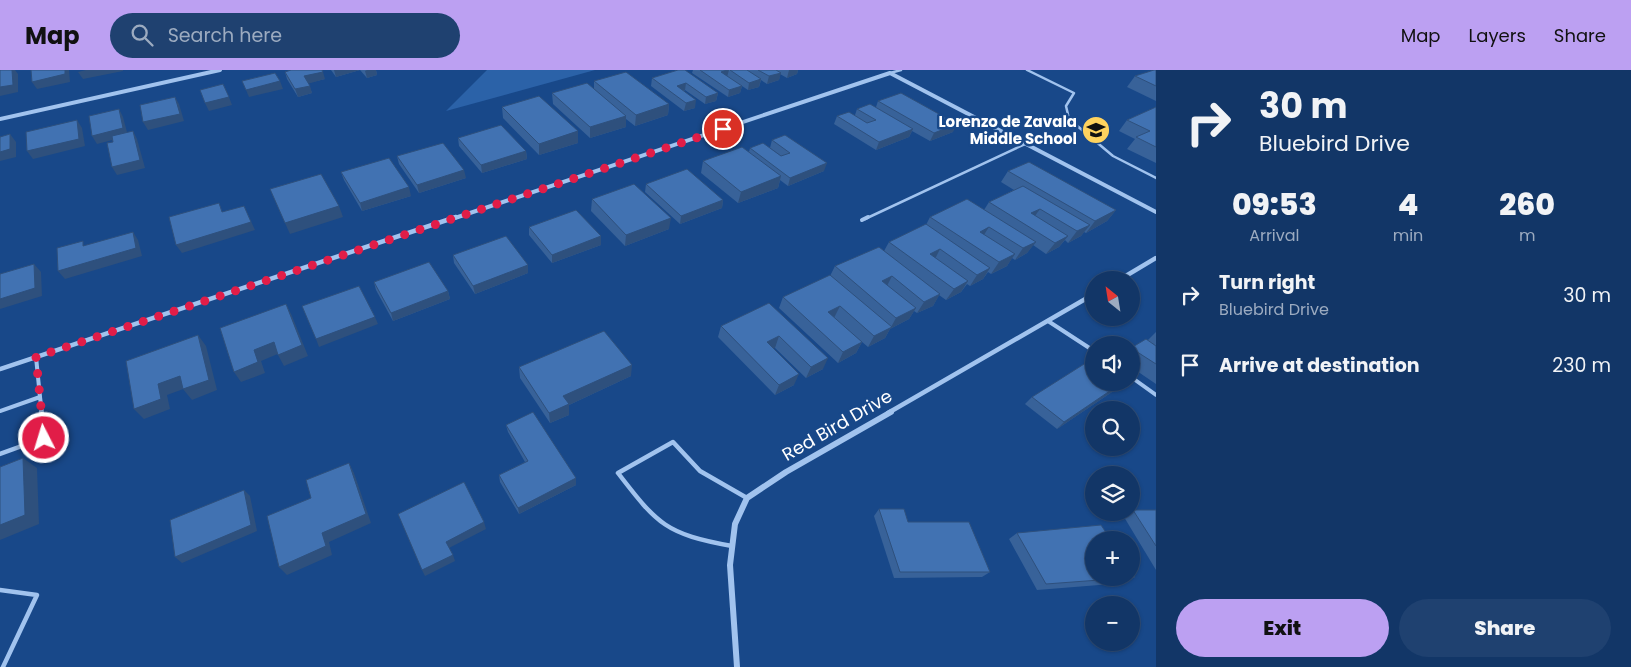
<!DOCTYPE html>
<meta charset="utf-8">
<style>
body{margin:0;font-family:Poppins,sans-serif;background:#1f4170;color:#f1f3f6;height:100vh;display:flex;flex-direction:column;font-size:19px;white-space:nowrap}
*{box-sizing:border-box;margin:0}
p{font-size:16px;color:#9cabc0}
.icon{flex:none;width:28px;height:28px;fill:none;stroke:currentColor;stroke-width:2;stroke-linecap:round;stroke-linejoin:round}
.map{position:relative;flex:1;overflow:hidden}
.sheet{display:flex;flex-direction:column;background:#123667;width:475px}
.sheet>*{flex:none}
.banner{background:#123667;color:#f1f3f6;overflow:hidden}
.needle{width:32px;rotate:330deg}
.tools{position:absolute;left:1085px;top:201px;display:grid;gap:10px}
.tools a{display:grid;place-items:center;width:55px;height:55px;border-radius:50%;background:#123667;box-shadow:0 1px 4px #0004,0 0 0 1px #31507b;font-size:25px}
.pin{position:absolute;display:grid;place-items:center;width:42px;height:42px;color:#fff;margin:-21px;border:2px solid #fff;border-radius:50%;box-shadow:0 1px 5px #0007}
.me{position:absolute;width:55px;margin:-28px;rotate:355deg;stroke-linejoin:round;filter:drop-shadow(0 0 4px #0008)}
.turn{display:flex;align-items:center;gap:18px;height:105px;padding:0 20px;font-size:22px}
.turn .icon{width:65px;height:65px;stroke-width:2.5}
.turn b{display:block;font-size:35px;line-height:42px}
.eta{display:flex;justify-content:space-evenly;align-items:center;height:85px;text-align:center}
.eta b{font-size:30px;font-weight:800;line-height:35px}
.cta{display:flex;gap:10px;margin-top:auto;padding:10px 20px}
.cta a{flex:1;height:58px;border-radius:30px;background:#bca0f2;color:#111;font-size:20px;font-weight:800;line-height:58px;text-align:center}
.cta a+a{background:#1f4170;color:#f1f3f6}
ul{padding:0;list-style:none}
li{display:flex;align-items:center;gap:15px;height:70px;padding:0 20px}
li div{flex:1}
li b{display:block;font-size:19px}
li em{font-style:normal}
header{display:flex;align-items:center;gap:30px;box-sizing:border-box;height:70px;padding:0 25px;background:#bca0f2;color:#111}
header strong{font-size:24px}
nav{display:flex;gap:28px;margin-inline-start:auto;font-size:18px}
.search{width:350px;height:45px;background:#1f4170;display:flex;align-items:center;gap:12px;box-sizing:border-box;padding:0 18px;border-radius:28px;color:#9cabc0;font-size:19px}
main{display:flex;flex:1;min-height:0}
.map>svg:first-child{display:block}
.green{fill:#2b62a8}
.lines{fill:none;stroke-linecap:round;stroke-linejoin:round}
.lane-far2{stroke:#a1c3ee;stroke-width:2.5}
.lane-far1{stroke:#a1c3ee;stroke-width:4}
.lane{stroke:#a1c3ee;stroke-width:4.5}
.street-far2{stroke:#a1c3ee;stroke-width:4}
.street-far1{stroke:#a1c3ee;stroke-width:4.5}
.street{stroke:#a1c3ee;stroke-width:6}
.wall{fill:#386299}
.shaded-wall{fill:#2e507d}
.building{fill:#4172b2;stroke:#2e507d}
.route{stroke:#e11d48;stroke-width:9;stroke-dasharray:0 16.2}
.labels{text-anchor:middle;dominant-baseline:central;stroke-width:5;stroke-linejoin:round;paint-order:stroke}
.far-poi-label{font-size:15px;font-weight:bold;fill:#fff;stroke:#184889;text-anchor:end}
.street-label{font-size:18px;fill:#fff;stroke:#184889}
</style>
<header>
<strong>Map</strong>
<div class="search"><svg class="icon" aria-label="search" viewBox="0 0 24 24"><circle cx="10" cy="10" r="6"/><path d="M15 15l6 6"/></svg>Search here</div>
<nav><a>Map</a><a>Layers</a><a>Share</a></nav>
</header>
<main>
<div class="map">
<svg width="1156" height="597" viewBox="0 0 1156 597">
<rect width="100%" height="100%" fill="#184889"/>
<path class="green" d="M487 0H595L446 41Z"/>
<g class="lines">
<g class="lane-far2">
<path d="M1027 0 1074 23 1066 36 1069 49 1113 86 1156 108"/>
<path d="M890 3 901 0"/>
<path d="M865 149 1025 74"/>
</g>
<g class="lane-far1">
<path d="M862 150 868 147"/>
<path d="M1048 251 1094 281"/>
<path d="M36 287 40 327"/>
<path d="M1131 307 1156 325"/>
<path d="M0 341 40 327 42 343"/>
</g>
<g class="lane">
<path d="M0 384 44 368 41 342"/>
<path d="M732 476C666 464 658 455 618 403L673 372 700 401 747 428"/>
<path d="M0 520 37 525 3 597"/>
</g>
<g class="street-far2">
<path d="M0 49 220 0"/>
<path d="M452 149 890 3 1156 142"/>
</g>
<g class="street-far1">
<path d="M1119 210 1156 188"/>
<path d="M0 299 456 147"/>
<path d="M888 343 1094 224"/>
</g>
<path class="street" d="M737 597 730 495 735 454 747 428 786 402 891 342"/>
</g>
<g class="wall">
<path d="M331 0H376L377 5 367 8 360 0 336 7Z"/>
<path d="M678 0 718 23 716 31 705 34 685 20 684 21 695 38 684 41 651 16 652 8Z"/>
<path d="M693 0H798L797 4 787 8 780 4 779 10 767 14 761 10 759 17 748 20 742 16 740 23 728 27 692 3Z"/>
<path d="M1156 0V31L1127 17 1135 6Z"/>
<path d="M285 2 325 9 308 13 312 23 298 27 287 9Z"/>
<path d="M594 11 669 34 668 45 635 56 626 49V57L590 68 553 34 552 23 594 19Z"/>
<path d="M878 31 953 62 930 71 912 61 909 67 876 80 834 54 837 46 855 45 857 39 876 37Z"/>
<path d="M502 37 578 73 539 85 503 48Z"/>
<path d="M1156 37V93L1127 79 1135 69 1119 61 1127 50Z"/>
<path d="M458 68 526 81 527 89 482 103 459 76Z"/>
<path d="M772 70 824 101 788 116 780 110 778 118 738 133 701 103 703 91 749 82 750 78 781 86 770 78Z"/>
<path d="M397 86 466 108 419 123 399 94Z"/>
<path d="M1008 101 1116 140 1107 151 1086 163 1084 162 1081 166 1068 173 1065 170 1059 177 1046 184 1033 175 1027 183 1015 190 1012 188 1007 196 991 204 988 202 983 209 970 216 967 214 961 222 946 230 939 225 933 236 917 243 914 241 909 249 890 259 885 268 868 277 834 248 862 272 856 283 838 293 779 238 783 227 830 206 835 196 884 181 889 172 926 155 930 147 984 140 989 132 1014 120 1001 112Z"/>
<path d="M341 102 411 126 362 141 344 110Z"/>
<path d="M646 114 723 130 722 138 680 154 645 122Z"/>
<path d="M592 129 669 159 625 176 591 141Z"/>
<path d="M529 157 601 166V175L552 193 529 165Z"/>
<path d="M453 185 528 203 475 224 454 193Z"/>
<path d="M374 212 448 221 450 229 393 251 376 220Z"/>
<path d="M769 233 823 299 806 308 775 278H773L794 315 775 325 718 267 721 256Z"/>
<path d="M1156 262V314L1131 297V278L1148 270Z"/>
<path d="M519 297 631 306 569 335V345L550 353 520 308Z"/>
<path d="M1115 320 1057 359 1025 334 1032 327Z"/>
<path d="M506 355 576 408V415L519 444 500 412 499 405 525 392 508 362Z"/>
<path d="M879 439 908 452 990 502 982 507 894 508 874 446Z"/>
<path d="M1133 440H1156V500L1124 447 1131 442Z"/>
<path d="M1017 463 1094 508H1131V501L1135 507 1124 513 1037 520 1009 469Z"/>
</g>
<g class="shaded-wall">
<path d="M12 0H15L18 4V22L0 26V17Z"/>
<path d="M65 0H69L70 12 37 19 32 12Z"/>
<path d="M86 0H123V1L83 9 78 2Z"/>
<path d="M334 0H360L336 7Z"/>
<path d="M367 0H376L377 5 367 8 365 1Z"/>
<path d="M727 0H729L727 7 721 2Z"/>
<path d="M789 0H798L797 4 787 8Z"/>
<path d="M323 2 325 9 307 14 304 6Z"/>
<path d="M781 3 779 10 767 14 769 6Z"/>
<path d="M761 9 759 17 748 20 749 13Z"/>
<path d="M280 11 283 19 249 27 246 20Z"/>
<path d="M686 13 685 20 676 23 677 16Z"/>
<path d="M310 16 312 23 298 27 295 19Z"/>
<path d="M742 16 740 23 728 27 729 20Z"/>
<path d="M718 23 716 31 705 34 706 27Z"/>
<path d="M175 27 179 34 184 51 148 60 143 52Z"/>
<path d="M229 27 232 35 209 41 205 33Z"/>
<path d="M696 30 695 38 684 41 686 33Z"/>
<path d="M669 34 668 45 635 56 636 45Z"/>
<path d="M119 39 123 47 128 66 97 74 92 66Z"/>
<path d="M626 46V57L590 68V57Z"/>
<path d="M77 50 82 58 85 76 33 89 27 81Z"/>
<path d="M957 54 953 62 930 71 934 63Z"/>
<path d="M913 59 909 67 876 80 879 72Z"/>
<path d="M133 61 137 69 145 98 117 105 112 97Z"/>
<path d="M578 61V73L539 85V74Z"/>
<path d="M10 64 16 72V87L0 91V82Z"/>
<path d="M526 81 527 89 482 103 481 95Z"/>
<path d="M827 93 824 101 788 116 790 108Z"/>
<path d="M464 100 466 108 419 123 417 115Z"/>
<path d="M781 106 778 118 738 133 741 122Z"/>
<path d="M409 117 411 126 362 141 360 133Z"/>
<path d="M723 130 722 138 680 154 681 146Z"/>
<path d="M244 136 255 160 182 183 176 175Z"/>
<path d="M339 136 343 147 290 164 285 153Z"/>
<path d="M1040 139 1032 150 1031 143Z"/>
<path d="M1116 140 1107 151 1086 163 1095 151Z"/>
<path d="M671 148 669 159 625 176 626 165Z"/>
<path d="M1090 155 1081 166 1068 173 1077 161Z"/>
<path d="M989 157 982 168 980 162Z"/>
<path d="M133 162 138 170 142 186 65 209 58 201Z"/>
<path d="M601 166V175L552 193V185Z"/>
<path d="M1068 166 1059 177 1046 184 1055 173Z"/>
<path d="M1036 172 1027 183 1015 190 1023 178Z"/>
<path d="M940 179 934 191 930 184Z"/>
<path d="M1015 184 1007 196 991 204 999 192Z"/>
<path d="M34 194 41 202 42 226 0 239V229Z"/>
<path d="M528 195V203L475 224 473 216Z"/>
<path d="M990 198 983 209 970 216 977 205Z"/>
<path d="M892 206 886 218 882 211Z"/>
<path d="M968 211 961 222 946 230 954 219Z"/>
<path d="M448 221 450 229 393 251 391 243Z"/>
<path d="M940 224 933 236 917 243 924 232Z"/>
<path d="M286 234 292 246 308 286 284 296 278 285Z"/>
<path d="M840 236 834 248 828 242Z"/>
<path d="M916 238 909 249 890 259 885 268 868 277 874 266 891 257 896 248Z"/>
<path d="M375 247 378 254 319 277 316 269Z"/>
<path d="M198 265 206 276 217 320 192 330 183 319Z"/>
<path d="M779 266 775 278 763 283 767 272Z"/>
<path d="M274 272 280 283 261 291 265 303 241 312 234 302 254 280Z"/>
<path d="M862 272 856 283 838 293 843 282Z"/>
<path d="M828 288 823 299 806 308 811 297Z"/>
<path d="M632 295 631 306 569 335V345L550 353 549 343 563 326Z"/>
<path d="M799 304 794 315 775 325 779 315Z"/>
<path d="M180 306 189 317 167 325 170 339 144 349 134 339 158 314Z"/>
<path d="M1123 312 1115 320 1057 359 1064 352Z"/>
<path d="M23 388 37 398 39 454 0 470V455Z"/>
<path d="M349 393 354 403 371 453 329 472 332 485 287 505 279 497 322 463Z"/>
<path d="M576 408V415L519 444 518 438Z"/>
<path d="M244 420 250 426 257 461 182 493 175 487Z"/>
<path d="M484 452 486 459 449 478 446 472Z"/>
<path d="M453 485 455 491 425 506 422 500Z"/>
</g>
<g class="building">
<path d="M0 0H12L13 15 0 17Z"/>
<path d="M31 0H65V4L32 12Z"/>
<path d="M291 0H322L323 2 304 6 310 16 295 19 285 2Z"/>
<path d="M678 0H685L718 23 706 27 686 13 677 16 696 30 686 33 652 8Z"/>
<path d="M700 0H727L721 2 742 16 729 20Z"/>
<path d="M730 0H747L761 9 749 13Z"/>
<path d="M758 0H776L781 3 769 6Z"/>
<path d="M1154 0H1156V16L1135 6Z"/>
<path d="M626 2 669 34 636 45 594 11Z"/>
<path d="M275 3 280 11 246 20 242 11Z"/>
<path d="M587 13 626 46 590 57 552 23Z"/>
<path d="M223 14 229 27 205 33 200 20Z"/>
<path d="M901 23 957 54 934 63 878 31Z"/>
<path d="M539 26 578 61 539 74 502 37Z"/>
<path d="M175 27 180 44 143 52 140 35Z"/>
<path d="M870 34 913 59 879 72 837 46 849 42 867 53 876 50 857 39Z"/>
<path d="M1156 37V77L1136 67 1150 61 1127 50Z"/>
<path d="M119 39 123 58 92 66 89 46Z"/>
<path d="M77 50 79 69 27 81 26 62Z"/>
<path d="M501 55 526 81 481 95 458 68Z"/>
<path d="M133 61 140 90 112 97 107 73 113 72 112 66Z"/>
<path d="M10 64V79L0 82V67Z"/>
<path d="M785 65 827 93 790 108 750 78 763 73 781 86 790 83 772 70Z"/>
<path d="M443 73 464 100 417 115 397 86Z"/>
<path d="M742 77 781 106 741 122 703 91Z"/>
<path d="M389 88 409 117 360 133 341 102Z"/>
<path d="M1029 92 1116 140 1095 151 1008 101Z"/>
<path d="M687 99 723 130 681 146 646 114Z"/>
<path d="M321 104 339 136 285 153 270 119Z"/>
<path d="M634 114 671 148 626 165 592 129Z"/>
<path d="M1023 116 1090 155 1077 161 1040 139 1031 143 1068 166 1055 173 989 132Z"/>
<path d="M967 129 1036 172 1023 178 989 157 980 162 1015 184 999 192 930 147Z"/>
<path d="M219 133 222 142 244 136 251 152 176 175 169 147Z"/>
<path d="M576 140 601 166 552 185 529 157Z"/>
<path d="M926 154 990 198 977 205 940 179 930 184 968 211 954 219 889 172Z"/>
<path d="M133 162 136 178 58 201 57 178 83 171V176Z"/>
<path d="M506 166 528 195 473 216 453 185Z"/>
<path d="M879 177 940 224 924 232 892 206 882 211 916 238 896 248 835 196Z"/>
<path d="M429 192 448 221 391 243 374 212Z"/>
<path d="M34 194 35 218 0 229V204Z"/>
<path d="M830 205 892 257 874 266 840 236 828 242 862 272 843 282 783 227Z"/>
<path d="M359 216 375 247 316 269 302 236Z"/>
<path d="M769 233 828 288 811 297 779 266 767 272 799 304 779 315 721 256Z"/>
<path d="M286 234 302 275 278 285 274 272 254 280 258 292 234 302 220 258Z"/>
<path d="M604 261 632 295 563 326 569 334 549 343 519 297Z"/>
<path d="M198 265 209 310 183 319 180 306 158 314 161 329 134 339 126 291Z"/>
<path d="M1146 269 1156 276V294L1131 278Z"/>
<path d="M1092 289 1094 291V312H1123L1064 352 1032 327Z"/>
<path d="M533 342 576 408 518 438 499 405 528 391 506 355Z"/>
<path d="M23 388 25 445 0 455V397Z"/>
<path d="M349 393 366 444 322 463 326 476 279 497 267 446 311 428 306 410Z"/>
<path d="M464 412 484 452 446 472 453 485 422 500 398 444Z"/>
<path d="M244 420 251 455 175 487 170 450Z"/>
<path d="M879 439H904L908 452H969L990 502H900Z"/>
<path d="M1133 440H1156V476Z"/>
<path d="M1101 455 1111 470H1094V508H1126L1046 514 1017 463Z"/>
<path d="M1131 501 1135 507H1131Z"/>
</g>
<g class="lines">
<path class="route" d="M44 368 36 287 723 59"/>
</g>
<defs>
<symbol id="school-disc" viewBox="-11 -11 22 22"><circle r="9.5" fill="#ffd35e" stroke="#184889"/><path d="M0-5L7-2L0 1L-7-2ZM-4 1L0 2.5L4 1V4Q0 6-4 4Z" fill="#111"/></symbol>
</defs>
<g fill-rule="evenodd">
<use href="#school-disc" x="1080" y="44" width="32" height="32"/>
</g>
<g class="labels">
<g class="far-poi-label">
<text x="1077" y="51">Lorenzo de Zavala<tspan x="1077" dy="17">Middle School</tspan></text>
</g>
<g class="street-label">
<text transform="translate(837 355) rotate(-30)">Red Bird Drive</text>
</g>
</g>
</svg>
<div class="tools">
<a><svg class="needle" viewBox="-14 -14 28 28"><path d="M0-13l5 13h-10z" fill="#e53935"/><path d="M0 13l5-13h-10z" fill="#9cabc0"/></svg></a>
<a><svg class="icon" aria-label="sound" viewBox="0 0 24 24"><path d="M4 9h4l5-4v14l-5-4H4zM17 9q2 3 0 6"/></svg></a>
<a><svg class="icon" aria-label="search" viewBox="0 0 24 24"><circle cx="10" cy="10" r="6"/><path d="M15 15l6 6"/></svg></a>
<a><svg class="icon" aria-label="layers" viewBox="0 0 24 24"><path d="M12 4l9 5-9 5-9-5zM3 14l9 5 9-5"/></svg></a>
<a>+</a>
<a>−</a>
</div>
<div class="pin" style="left:723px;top:59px;background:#d93025"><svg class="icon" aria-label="arrive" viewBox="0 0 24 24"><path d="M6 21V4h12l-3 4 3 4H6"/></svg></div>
<svg class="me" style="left:44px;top:368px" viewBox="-20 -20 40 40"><circle r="17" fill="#e11d48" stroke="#fff" stroke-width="3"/><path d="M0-11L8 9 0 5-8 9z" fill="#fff"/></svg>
</div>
<section class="sheet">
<div class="banner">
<div class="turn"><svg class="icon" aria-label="right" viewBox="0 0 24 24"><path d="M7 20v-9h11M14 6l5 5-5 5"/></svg><div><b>30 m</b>Bluebird Drive</div></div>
</div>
<div class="eta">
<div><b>09:53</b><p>Arrival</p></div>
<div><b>4</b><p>min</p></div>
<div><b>260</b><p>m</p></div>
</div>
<ul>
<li><svg class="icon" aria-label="right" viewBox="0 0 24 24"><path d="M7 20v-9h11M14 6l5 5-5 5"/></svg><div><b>Turn right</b><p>Bluebird Drive</p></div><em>30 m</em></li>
<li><svg class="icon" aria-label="arrive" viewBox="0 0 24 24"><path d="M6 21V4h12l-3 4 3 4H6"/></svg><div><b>Arrive at destination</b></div><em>230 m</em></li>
</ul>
<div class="cta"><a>Exit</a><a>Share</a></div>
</section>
</main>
